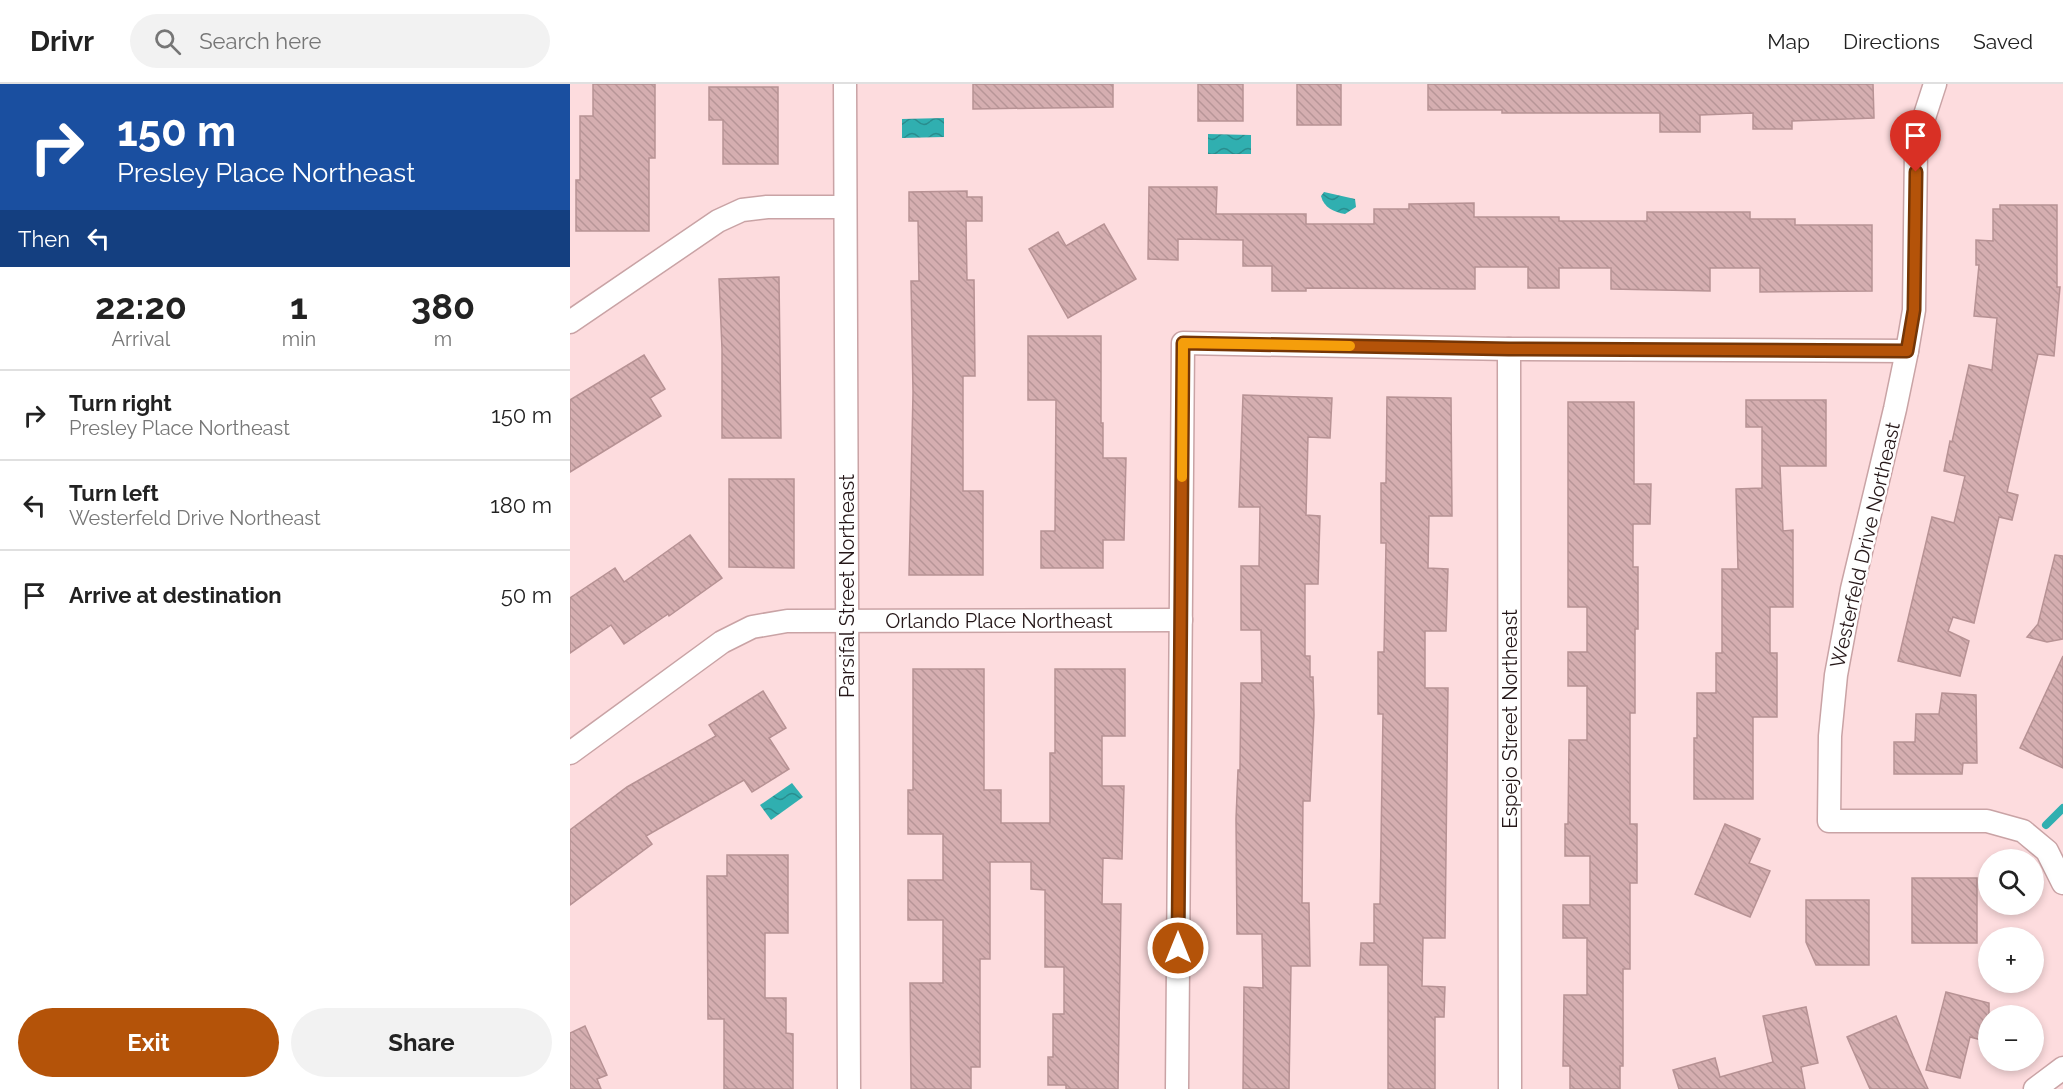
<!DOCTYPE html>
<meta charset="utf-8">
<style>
body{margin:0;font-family:Raleway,sans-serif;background:#f2f2f2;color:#222;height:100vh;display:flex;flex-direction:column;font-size:22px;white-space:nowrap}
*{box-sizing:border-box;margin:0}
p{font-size:20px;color:#767676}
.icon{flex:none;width:33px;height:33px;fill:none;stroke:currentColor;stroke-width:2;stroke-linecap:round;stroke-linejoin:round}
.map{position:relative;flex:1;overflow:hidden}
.details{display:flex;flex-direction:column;background:#fff;width:570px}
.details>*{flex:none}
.banner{background:#1a4fa0;color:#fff;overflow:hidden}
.tools{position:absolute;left:1408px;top:765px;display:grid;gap:12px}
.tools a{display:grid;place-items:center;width:66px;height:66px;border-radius:50%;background:#fff;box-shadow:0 3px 9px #0003;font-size:30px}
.pin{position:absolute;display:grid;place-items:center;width:51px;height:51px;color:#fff;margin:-62px -26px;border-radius:50% 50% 50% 0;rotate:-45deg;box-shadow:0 0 6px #0007}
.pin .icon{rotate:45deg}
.me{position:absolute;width:66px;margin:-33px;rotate:0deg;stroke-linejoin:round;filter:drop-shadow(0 0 4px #0008)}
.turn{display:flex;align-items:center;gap:21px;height:126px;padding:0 18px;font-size:27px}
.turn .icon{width:78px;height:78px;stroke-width:2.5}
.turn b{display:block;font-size:42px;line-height:51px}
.then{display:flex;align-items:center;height:57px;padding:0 18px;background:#0003;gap:12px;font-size:22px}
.eta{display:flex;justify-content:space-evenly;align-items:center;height:102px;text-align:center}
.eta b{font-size:36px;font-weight:700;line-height:42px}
.action{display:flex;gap:12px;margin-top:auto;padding:12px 18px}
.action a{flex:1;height:69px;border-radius:36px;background:#b45309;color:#fff;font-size:24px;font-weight:700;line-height:69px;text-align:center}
.action a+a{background:#f2f2f2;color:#222}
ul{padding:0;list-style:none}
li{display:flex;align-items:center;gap:18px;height:90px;padding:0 18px;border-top:2px solid #e0e0e0}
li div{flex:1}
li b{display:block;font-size:22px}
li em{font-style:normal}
header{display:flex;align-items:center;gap:36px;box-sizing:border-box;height:84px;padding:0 30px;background:#fff;border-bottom:2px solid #e0e0e0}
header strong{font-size:28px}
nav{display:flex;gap:33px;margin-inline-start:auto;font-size:21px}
.search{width:420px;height:54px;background:#f2f2f2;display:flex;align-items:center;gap:15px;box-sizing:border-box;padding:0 21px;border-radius:33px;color:#767676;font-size:22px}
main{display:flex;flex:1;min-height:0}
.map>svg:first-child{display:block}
.water{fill:url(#water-waves)}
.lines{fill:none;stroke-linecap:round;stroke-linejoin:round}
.stream{stroke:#30afb0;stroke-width:8}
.building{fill:url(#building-back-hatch);stroke:#b79294;stroke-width:1.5}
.minor-casing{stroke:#c9a3a5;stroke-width:25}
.minor{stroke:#fff;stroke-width:22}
.route-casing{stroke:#753606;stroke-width:15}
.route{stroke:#b45309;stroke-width:10}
.slow{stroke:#f59e0b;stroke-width:10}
.labels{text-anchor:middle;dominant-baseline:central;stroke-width:5;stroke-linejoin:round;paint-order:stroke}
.street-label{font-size:20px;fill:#251718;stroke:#fff}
</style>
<header>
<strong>Drivr</strong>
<div class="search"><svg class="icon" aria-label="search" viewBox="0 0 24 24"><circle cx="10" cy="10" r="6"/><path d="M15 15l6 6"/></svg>Search here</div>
<nav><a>Map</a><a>Directions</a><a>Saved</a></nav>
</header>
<main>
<section class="details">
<div class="banner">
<div class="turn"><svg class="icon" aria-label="right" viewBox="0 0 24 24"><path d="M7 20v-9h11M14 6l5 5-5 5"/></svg><div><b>150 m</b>Presley Place Northeast</div></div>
<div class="then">Then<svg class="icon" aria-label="left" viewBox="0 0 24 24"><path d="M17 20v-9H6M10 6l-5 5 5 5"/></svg></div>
</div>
<div class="eta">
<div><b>22:20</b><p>Arrival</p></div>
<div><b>1</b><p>min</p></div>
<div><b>380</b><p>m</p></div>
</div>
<ul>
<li><svg class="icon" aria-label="right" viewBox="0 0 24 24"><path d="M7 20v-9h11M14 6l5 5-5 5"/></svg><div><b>Turn right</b><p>Presley Place Northeast</p></div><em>150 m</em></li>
<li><svg class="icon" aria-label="left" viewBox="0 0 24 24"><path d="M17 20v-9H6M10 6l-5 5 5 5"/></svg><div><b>Turn left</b><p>Westerfeld Drive Northeast</p></div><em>180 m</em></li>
<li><svg class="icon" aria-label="arrive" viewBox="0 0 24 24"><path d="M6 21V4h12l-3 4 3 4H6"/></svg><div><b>Arrive at destination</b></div><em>50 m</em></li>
</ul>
<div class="action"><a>Exit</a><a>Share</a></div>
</section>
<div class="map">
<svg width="1493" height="1005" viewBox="0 0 1493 1005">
<defs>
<pattern id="water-waves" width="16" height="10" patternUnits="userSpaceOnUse" patternTransform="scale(1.5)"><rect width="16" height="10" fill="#30afb0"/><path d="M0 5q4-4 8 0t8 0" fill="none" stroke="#298d8e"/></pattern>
<pattern id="building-back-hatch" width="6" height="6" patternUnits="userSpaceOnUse" patternTransform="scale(1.5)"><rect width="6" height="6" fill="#d5aeb0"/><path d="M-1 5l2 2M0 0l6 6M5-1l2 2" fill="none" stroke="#b79597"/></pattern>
</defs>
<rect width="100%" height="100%" fill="#fddcde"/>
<g class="water">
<path d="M374 34V53L332 54V35Z"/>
<path d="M638 50 681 51V70H638Z"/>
<path d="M754 108 785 115 786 123 775 130C764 128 754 124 751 112Z"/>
<path d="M222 699 233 713 201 736 190 721Z"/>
</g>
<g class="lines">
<path class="stream" d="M1476 741 1493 724"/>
</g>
<g class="building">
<path d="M23 0H85V74H79V147H6V96H10V32H23Z"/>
<path d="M403 0H543V23L403 25Z"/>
<rect x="628" y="0" width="45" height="37"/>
<rect x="727" y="0" width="44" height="41"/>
<path d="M858 0H1303L1304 34 1222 37V45H1183V29L1130 31V48H1090V29H932V26H858Z"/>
<path d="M139 3H208V80H153V36H139Z"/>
<path d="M579 103H647L646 130H736V140H804V125H839V120L904 119V133H989V137H1077V128H1180V135H1225V141H1302V207L1190 208V184H1140V207L1041 205V184H989V204H958V183H905V205L736 204V207H702V182H673V156L608 155V176L578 175Z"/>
<path d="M397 107V113H412V137H396L397 196H404L405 292H393V407H413V491H339L343 309 341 197H349L348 137H339V108Z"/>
<path d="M1430 121H1487V203H1490L1484 272 1468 270 1437 408 1448 411 1442 436 1429 433 1404 539 1383 533 1378 547 1399 557 1390 592 1328 577 1362 433 1384 439 1395 392 1374 387 1380 357 1382 358 1399 281 1422 286 1427 234 1404 232 1409 181H1406V156L1423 157V125H1430Z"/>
<path d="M534 140 566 195 498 234 459 165 488 148 496 162Z"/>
<path d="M209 193 211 354H152V265L149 195Z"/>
<path d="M458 252H531V339H533V374H556L554 456H533V484H471V447H485L486 316H458Z"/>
<path d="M74 271 95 305 80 314 91 332 0 388V316Z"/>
<path d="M673 311 762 314 760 354 738 353 736 431 750 432 748 500H735V572H740V593H743L744 631 740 717H733L732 819H739L740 882H721L719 1005H673L674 903 693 904 692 850H667L666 735 668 686H670L671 599H692L691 546H671V482H689L690 423H669Z"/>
<path d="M817 313 881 314 882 432H859L858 484 878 485 876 547H855V604H878L875 854H853L852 902 875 903 874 933H865V1005H818V881H790L791 859H804V820H810L813 630H808V568H814L816 459H811V399H816Z"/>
<path d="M1176 316H1256V382H1210L1213 447 1223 446V523H1200V569H1207V633H1183V715H1124V654H1127V609H1146V569H1152V485H1168L1166 405 1192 404V343H1176Z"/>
<path d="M998 318H1064V400H1081L1080 440H1063V483H1068V545H1065V629H1060V740H1067V799H1060V885H1053V982H1050V1005H1000V982H993L994 911H1017V854H993V821H1020V772H995V740H998L999 656H1017V602H998V568H1017V523H998Z"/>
<path d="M159 395H224V484L159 483Z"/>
<path d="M120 451 152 494 99 532 98 530 54 560 41 541 0 569V514L45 484 54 498Z"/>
<path d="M1485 471 1493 472V555L1477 558 1457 553 1468 540Z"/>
<path d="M1493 572V684L1450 664Z"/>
<path d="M343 585H414V706H431V739H480V669H485V585H555V652H532V702H554L552 775 533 774 532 820H551L548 1005H496V1001H478V973H483V930H494V883H475V806L461 805V778H420V875H410V983H401V1005H341L340 899H373V836H338V796H373V750H338V706H343Z"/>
<path d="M193 607 216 644 199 654 219 685 182 708 174 696 76 752 82 760 0 821V746L57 703 146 652 139 641Z"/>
<path d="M1372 609 1406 611 1407 679H1393L1392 690H1324V658H1345L1346 630H1369Z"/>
<path d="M1155 740 1190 755 1179 779 1200 787 1180 833 1125 810Z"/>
<path d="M157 771H218V849H195V914H216V949L223 950V1005H154V935H138L137 792H157Z"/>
<rect x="1342" y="794" width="65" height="65"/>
<path d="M1236 816H1299V881H1246L1236 858Z"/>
<path d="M1376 908 1419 919V958L1400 953 1390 994 1356 986Z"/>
<path d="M1236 923 1248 979 1231 983 1235 1005H1109L1103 986 1145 974 1150 993 1203 978 1193 932Z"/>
<path d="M1326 932 1343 972 1358 1005H1300L1277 953Z"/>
<path d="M15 942 37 991 27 995 31 1005H0V949Z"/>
</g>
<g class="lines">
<defs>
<g id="minor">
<path d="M275 0 279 1005"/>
<path d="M1365 0 1353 37 1346 65 1344 226 1337 267 1325 325 1282 505 1266 591 1260 652 1259 737H1417L1453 747 1477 767 1493 799"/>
<path d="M0 238 148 137 172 126 197 123H275"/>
<path d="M939 265 940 1005"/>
<path d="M0 669 152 558 182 543 217 537 611 536"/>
<path d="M607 1005 613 259 939 265 1337 267"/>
<path d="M1465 1005 1493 984"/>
</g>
</defs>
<use href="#minor" class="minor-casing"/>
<use href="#minor" class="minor"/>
</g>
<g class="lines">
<defs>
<path id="route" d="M608 864 613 259 939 265 1337 267 1344 226 1346 88"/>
</defs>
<use href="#route" class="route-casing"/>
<use href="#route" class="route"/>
<path class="slow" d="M612 393 613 259 780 262"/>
</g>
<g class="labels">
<g class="street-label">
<text transform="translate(1295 461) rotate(-77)">Westerfeld Drive Northeast</text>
<text transform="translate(277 502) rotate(-90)">Parsifal Street Northeast</text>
<text x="429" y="537">Orlando Place Northeast</text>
<text transform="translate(940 635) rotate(-90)">Espejo Street Northeast</text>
</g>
</g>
</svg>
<div class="tools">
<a><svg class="icon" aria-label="search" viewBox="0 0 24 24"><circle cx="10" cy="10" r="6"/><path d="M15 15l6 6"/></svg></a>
<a>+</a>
<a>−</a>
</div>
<div class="pin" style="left:1346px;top:88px;background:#d93025"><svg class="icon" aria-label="arrive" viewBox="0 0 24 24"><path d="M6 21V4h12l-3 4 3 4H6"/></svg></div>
<svg class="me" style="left:608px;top:864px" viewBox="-20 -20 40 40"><circle r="17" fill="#b45309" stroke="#fff" stroke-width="3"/><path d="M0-11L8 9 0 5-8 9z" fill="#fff"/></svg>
</div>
</main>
